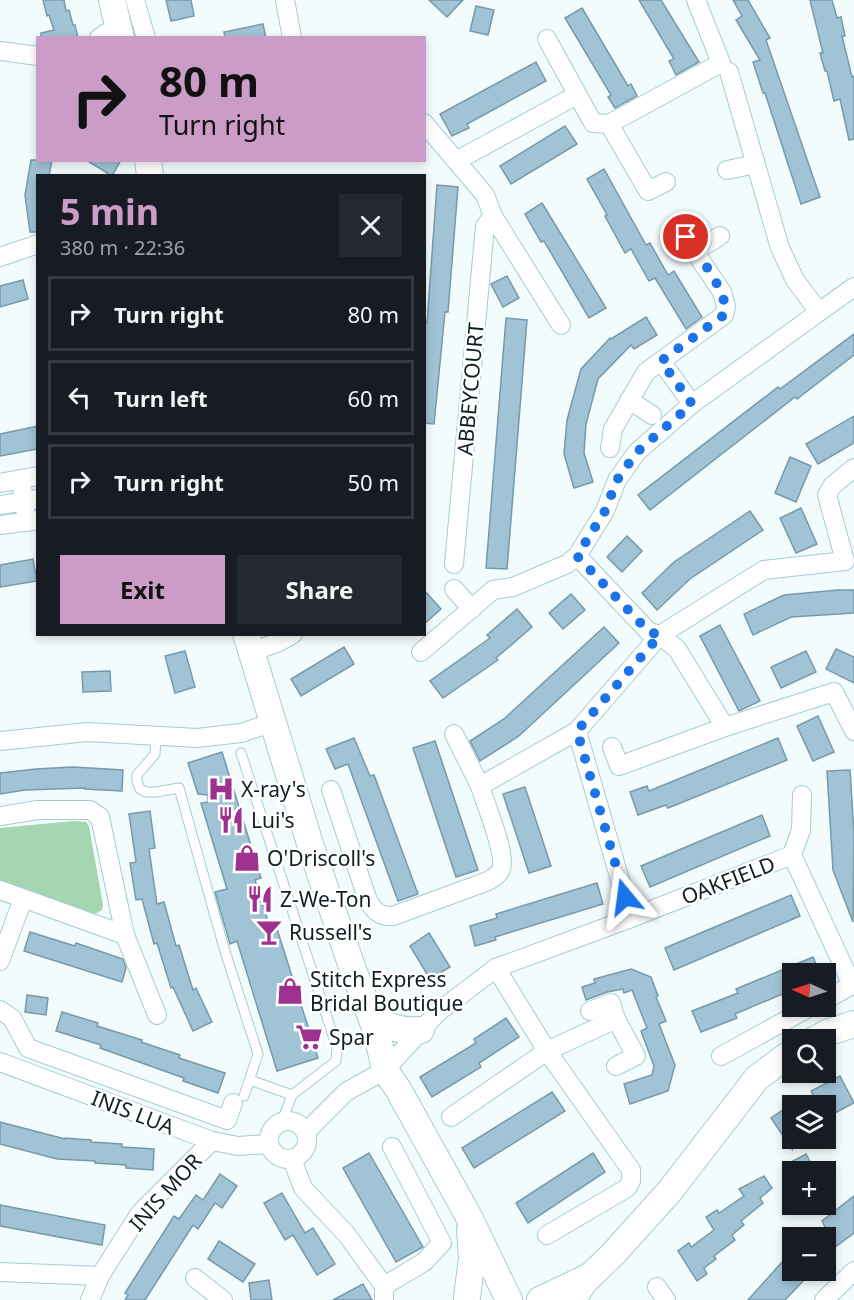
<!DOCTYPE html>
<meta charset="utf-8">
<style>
body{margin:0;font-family:"Noto Sans",sans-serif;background:#242831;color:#f1f3f6;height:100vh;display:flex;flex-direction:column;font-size:22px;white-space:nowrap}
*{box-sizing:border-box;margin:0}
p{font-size:20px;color:#9ea1a6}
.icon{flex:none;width:33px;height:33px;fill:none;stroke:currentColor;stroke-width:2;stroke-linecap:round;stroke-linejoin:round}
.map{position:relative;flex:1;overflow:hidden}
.side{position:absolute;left:36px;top:174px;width:390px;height:462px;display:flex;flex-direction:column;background:#171b24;border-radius:0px;box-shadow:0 3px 9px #0003}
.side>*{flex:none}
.guide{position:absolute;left:36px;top:36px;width:390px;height:126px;border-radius:0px;box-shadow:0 3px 9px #0003;background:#cc9cc8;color:#111;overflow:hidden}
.needle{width:39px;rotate:273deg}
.tools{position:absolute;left:782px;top:963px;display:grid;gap:12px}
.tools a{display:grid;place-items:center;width:54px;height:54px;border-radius:0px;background:#171b24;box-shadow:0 3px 9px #0003;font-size:30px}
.pin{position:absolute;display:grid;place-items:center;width:51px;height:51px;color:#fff;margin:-26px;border:3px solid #fff;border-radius:50%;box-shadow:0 2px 6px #0007}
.me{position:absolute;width:66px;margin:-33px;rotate:344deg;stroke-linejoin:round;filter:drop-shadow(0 0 4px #0008)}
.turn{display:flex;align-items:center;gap:21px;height:126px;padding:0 24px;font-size:27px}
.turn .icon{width:78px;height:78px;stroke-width:2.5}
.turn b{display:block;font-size:42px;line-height:51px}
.round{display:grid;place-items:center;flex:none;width:63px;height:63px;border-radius:0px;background:#242831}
.overview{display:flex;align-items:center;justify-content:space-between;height:102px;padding:0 24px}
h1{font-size:36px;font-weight:700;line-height:45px;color:#cc9cc8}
.button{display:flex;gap:12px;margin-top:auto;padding:12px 24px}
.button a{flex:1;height:69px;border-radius:0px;background:#cc9cc8;color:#111;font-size:24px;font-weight:700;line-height:69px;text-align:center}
.button a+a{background:#242831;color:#f1f3f6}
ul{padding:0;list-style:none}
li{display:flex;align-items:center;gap:18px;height:75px;margin:0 12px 9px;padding:0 12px;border:3px solid #363941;border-radius:0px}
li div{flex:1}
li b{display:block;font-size:22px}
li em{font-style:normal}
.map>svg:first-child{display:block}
.green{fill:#a5d6b2}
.building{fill:#a0c3d5;stroke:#7899aa;stroke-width:1.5}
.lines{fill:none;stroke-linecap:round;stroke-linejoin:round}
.lane-casing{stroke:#a3cdd2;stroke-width:11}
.street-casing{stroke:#a3cdd2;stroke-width:20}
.secondary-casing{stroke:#a3cdd2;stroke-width:28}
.lane{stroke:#fff;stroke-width:9}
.street{stroke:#fff;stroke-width:18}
.secondary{stroke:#fff;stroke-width:26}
.route{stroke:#1a73e8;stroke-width:10;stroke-dasharray:0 18}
.labels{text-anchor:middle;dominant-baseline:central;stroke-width:5;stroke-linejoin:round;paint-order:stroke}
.street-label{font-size:21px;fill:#0f2022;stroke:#fff}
.poi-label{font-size:21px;fill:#0f2022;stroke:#fff;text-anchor:start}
</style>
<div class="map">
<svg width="854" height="1300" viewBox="0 0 854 1300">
<rect width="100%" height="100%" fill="#f3fcfd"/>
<path class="green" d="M74 821 86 822 89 826 103 905 102 910 89 917 0 883V828Z"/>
<g class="building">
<path d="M43 0H64L66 11 69 10 73 25H75L78 38H41V33L54 30 49 15 47 16Z"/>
<path d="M166 0H191L194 16 171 21Z"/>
<path d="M429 0H463L447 17Z"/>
<path d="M639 0H661L699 62 676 75 669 61 674 59Z"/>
<path d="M733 0H748L770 38 766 40 820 197 801 204 765 93H763L753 62 760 60 736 20 742 16Z"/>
<path d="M810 0H832L837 18 841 17 845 36H842L852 77 854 76V139L849 140 840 99 834 101 827 71H825L820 53H823Z"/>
<path d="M476 6 494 10 488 35 470 31Z"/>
<path d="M582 8 628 86 631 84 637 96 615 108 608 97 611 95 565 18Z"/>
<path d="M263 24 266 38H225L224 32Z"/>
<path d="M536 62 546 81 467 124 469 128 452 136 440 114Z"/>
<path d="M565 126 577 144 511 184 500 166Z"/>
<path d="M31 160H52L49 176H38V232H30L25 195Z"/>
<path d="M86 160H121L112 176Z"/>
<path d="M604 169 646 245 650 243 668 275 674 271 702 317 686 329 655 278 649 281 631 249 625 253 605 216 607 215 587 179Z"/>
<path d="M437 185 458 187 448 312H445L434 424 424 423V322L427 323Z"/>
<path d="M542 203 606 308 589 318 544 241 541 242 525 214Z"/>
<path d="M507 276 519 298 503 307 491 284Z"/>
<path d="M23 280 28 299 0 307V286Z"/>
<path d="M646 317 657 335 634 349 631 345 598 379 586 424 584 453 593 482 574 488 564 454 567 420 581 369 610 338 611 339Z"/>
<path d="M506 318 527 320 507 569 486 568Z"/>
<path d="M854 334V355L797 399 795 397 650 510 638 495 778 387 780 389Z"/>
<path d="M854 416V443L818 464 806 444Z"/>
<path d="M38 426V449L0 456V434Z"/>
<path d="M790 457 811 466 796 502 775 493Z"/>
<path d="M801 508 817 544 796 553 780 518Z"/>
<path d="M750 511 763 530 690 579 657 610 642 593 674 562Z"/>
<path d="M627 536 642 551 622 572 607 557Z"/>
<path d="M33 559 37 581 0 587V565Z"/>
<path d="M424 590 441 609 424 624Z"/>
<path d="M838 590H854V613L791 617 753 635 744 614 784 595Z"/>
<path d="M571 594 585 610 563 629 549 613Z"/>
<path d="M517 609 532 627 496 658 498 660 443 698 430 681 490 638 487 635Z"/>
<path d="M720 625 760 701 739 711 700 636Z"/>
<path d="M604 627 619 643 519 736 480 761 470 741 504 719Z"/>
<path d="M344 647 354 664 301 696 291 679Z"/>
<path d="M836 649 854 657V683L826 669Z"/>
<path d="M185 651 195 687 175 693 165 656Z"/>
<path d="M806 651 816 672 781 688 771 667Z"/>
<path d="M110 671 111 691 83 692 82 672Z"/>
<path d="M818 716 834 752 813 761 797 726Z"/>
<path d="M354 738 370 776 374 775 418 894 398 901 348 764 335 769 326 749Z"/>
<path d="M778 738 787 760 668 808 666 805 638 815 630 792 647 786 649 791Z"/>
<path d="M435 741 478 870 456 877 413 748Z"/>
<path d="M222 752 261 878 255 880 271 931 277 929 318 1058 277 1071 237 941 230 944 215 892 227 889 201 803 208 802V795L198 794 188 763Z"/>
<path d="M73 767 123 770 122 791 85 789V788L25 790 0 794V773L36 769Z"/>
<path d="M850 770 854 834 853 922 833 870 827 771Z"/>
<path d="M525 787 551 866 529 873 503 794Z"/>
<path d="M150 811 155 848 149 849 157 904 164 902 176 946 179 945 193 990 196 988 212 1022 193 1031 173 987 171 988 157 943 154 944 142 899 136 900 130 863 136 862 129 814Z"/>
<path d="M762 815 770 836 650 887 641 866Z"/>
<path d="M597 883 603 904 495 937 496 940 475 946 470 926 497 918 496 914Z"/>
<path d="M791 895 800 916 674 970 665 948Z"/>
<path d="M30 932 75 946 76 943 123 959 126 968 122 982 24 951Z"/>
<path d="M429 933 450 967 430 979 410 946Z"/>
<path d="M813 957 820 974H792V990L735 1014 737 1018 701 1032 692 1011 738 993 736 989Z"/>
<path d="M631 969 651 977 658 996 656 997 666 1021 659 1024 675 1065 668 1091 630 1104 624 1084 652 1075 654 1066 641 1031 647 1028 632 990 624 993 623 989 607 992 586 1000 582 987 595 983 594 979Z"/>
<path d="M27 995 48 998 46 1015 25 1012Z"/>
<path d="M62 1012 98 1023 97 1026 142 1040 141 1042 180 1055 179 1058 225 1073 218 1093 183 1081 184 1078 100 1048 101 1045 56 1031Z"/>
<path d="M506 1018 519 1037 479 1063 481 1067 432 1097 420 1077 476 1043 474 1039Z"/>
<path d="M840 1076 854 1103 827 1117 825 1106H818L811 1091Z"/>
<path d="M552 1092 565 1111 474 1168 462 1148Z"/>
<path d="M792 1104V1149L771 1118Z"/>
<path d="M0 1122 65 1139V1138L91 1140V1142L122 1144V1147L154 1149 153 1170 126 1168V1165L95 1163V1161L57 1159 0 1144Z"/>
<path d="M369 1153 423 1247 396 1262 343 1168Z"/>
<path d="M593 1153 605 1172 528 1223 516 1203Z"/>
<path d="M806 1154 815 1171H796L791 1162Z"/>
<path d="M220 1174 237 1186 222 1208 215 1203 198 1229 193 1225 145 1300H125L128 1295 125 1293 174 1216 179 1219 196 1195 203 1200Z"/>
<path d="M764 1176 772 1188 760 1198 763 1203 741 1221 744 1225 732 1235 735 1240 714 1256 716 1259 704 1268 707 1274 697 1281 678 1251 689 1243 691 1247 714 1230 706 1217 717 1210 719 1213 744 1196 739 1189Z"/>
<path d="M282 1193 305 1233 313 1228 335 1264 317 1275 293 1235 285 1240 264 1203Z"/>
<path d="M854 1196V1233L835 1247 822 1221Z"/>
<path d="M0 1205 105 1225 102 1245 0 1226Z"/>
<path d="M219 1241 255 1264 243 1282 208 1259Z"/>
<path d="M792 1251V1270H813L805 1279 785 1300H748Z"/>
<path d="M269 1280 272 1300H251L249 1283Z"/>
<path d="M363 1284 372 1300H333Z"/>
</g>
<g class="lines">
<defs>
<g id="lane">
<path d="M156 737 155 754 137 775V781L140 789 146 792H156L179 788 224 948 258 1054 244 1096"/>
<path d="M241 753 337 1048 336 1061 292 1095 282 1121"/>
<path d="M250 1080 292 1095"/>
</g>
<g id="street">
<path d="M135 0 146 38"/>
<path d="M285 0 292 38"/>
<path d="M99 38 106 33 119 29"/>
<path d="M547 39 593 123 609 124 648 191 666 182"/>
<path d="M0 51 38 56"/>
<path d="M729 72 780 248 795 280 819 312 854 287"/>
<path d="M424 123 485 195 493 216 561 325"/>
<path d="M609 124 721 63 696 0"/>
<path d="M456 161 577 95"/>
<path d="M727 170 756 164"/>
<path d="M695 251 720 236"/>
<path d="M0 257 38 244"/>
<path d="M629 400 652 415"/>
<path d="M692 404 819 312"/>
<path d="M610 448 613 429 646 372 724 315 726 307 722 292 676 224"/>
<path d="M21 479 27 522"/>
<path d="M0 483 38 476"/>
<path d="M0 505 38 499"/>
<path d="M0 525 38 520"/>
<path d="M454 564 485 226 493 216"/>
<path d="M454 589 472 609"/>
<path d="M251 652 279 642 293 634"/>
<path d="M421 652 493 590 513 587 567 564 577 556"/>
<path d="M725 727 677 649 660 635 764 570 845 561 827 495 832 486 854 468"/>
<path d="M577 731 660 635 649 632 577 556 605 511 617 480 637 452 692 404 661 361"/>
<path d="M454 734 480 786"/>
<path d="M0 741 87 732 197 738 241 733 274 722"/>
<path d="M612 747 619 766 725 727 834 692 854 731"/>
<path d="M331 790 367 898C373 910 379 917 393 916L488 881C493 878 499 875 501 869 507 855 485 803 480 786L577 731 631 918"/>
<path d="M802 795 801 830 792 855 852 985"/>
<path d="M0 816 38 810H90L100 817 125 935 0 890"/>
<path d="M125 935 157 1015"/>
<path d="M0 961 23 899"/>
<path d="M496 968 547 1051 631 1170V1181L627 1188 547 1235"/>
<path d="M825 1000 854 984"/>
<path d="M0 1010 12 1018 28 1048 227 1120 233 1103"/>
<path d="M590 1011 611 1003 616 1019 636 1056 616 1066"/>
<path d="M721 1056 812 1006"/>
<path d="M0 1062 212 1141 238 1146 269 1144"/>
<path d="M451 1117 547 1051 616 1019"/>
<circle cx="288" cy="1140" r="19"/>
<path d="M306 1132 346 1092 385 1070 438 1012 496 968 631 918 792 855"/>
<path d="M292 1159 303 1188 347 1235 384 1286"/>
<path d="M0 1272 100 1276"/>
<path d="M195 1278 223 1300"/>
<path d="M657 1287 666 1300"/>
<path d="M90 1300 100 1276 140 1213 212 1141"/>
<path d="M384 1300V1286L424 1262 442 1243 392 1147"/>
<path d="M824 1300 854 1271"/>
</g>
<g id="secondary">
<path d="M112 0 121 38"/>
<path d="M148 160 150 176"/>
<path d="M246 634 311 847 351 964 377 1033 385 1070 398 1089 469 1217 509 1300"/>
<path d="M371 1015C389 1028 399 1031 421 1030"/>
<path d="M814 1040 829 1032 854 1024"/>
<path d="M467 1297 472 1258 470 1229"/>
<path d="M540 1300 588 1277"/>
<path d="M572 1300 585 1281 613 1254 669 1192 757 1078 792 1052"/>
</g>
</defs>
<use href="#lane" class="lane-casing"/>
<use href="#street" class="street-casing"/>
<use href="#secondary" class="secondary-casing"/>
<use href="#lane" class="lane"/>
<use href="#street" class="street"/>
<use href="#secondary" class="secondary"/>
</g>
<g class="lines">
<path class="route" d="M625 897 577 731 660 635 649 632 577 556 605 511 617 480 637 452 692 404 661 361 724 315C731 294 697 255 686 237"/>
</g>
<defs>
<symbol id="hospital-bare" viewBox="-9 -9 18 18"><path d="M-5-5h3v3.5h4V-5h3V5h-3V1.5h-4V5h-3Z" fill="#9e3190" stroke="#fff" stroke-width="2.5" paint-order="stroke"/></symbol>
<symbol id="restaurant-bare" viewBox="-9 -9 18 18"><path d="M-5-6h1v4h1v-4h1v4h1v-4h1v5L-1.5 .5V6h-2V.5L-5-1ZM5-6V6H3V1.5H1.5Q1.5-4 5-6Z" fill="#9e3190" stroke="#fff" stroke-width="2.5" paint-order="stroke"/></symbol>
<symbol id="shop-bare" viewBox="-9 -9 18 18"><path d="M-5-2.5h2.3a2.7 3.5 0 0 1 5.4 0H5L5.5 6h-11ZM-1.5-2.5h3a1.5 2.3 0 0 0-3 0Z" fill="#9e3190" stroke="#fff" stroke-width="2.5" paint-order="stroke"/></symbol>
<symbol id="bar-bare" viewBox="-9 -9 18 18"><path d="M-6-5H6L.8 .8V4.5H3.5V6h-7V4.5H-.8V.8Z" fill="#9e3190" stroke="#fff" stroke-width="2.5" paint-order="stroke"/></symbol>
<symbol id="supermarket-bare" viewBox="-9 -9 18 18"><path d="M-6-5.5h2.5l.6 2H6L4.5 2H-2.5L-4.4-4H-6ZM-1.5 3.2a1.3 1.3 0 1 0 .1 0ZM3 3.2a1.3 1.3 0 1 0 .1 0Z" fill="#9e3190" stroke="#fff" stroke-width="2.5" paint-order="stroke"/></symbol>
</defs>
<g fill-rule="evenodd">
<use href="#hospital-bare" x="202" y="770" width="38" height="38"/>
<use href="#restaurant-bare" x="212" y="801" width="38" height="38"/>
<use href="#shop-bare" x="228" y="839" width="38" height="38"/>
<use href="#restaurant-bare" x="241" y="880" width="38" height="38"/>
<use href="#bar-bare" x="250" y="913" width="38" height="38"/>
<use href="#shop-bare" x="271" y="972" width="38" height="38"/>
<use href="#supermarket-bare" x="290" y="1018" width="38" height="38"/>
</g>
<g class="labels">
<g class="street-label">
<text transform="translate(470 389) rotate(-85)">ABBEYCOURT</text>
<text transform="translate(728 880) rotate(-21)">OAKFIELD</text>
<text transform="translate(133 1112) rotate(21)">INIS LUA</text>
<text transform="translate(165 1192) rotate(-48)">INIS MOR</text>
</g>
<g class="poi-label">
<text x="241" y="789">X-ray's</text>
<text x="251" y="820">Lui's</text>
<text x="267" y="858">O'Driscoll's</text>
<text x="280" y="899">Z-We-Ton</text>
<text x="289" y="932">Russell's</text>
<text x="310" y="979">Stitch Express<tspan x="310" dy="24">Bridal Boutique</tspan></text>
<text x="329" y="1037">Spar</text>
</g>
</g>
</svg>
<div class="tools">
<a><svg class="needle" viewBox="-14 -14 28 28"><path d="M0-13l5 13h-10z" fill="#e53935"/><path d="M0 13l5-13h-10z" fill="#9ea1a6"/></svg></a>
<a><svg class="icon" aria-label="search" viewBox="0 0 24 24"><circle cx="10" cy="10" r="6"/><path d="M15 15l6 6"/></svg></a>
<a><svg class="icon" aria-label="layers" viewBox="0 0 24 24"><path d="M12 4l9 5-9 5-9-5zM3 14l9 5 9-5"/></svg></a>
<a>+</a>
<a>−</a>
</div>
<div class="pin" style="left:686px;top:237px;background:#d93025"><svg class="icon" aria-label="arrive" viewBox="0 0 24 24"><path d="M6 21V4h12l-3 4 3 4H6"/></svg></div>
<svg class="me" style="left:625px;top:897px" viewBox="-20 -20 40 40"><path d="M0-17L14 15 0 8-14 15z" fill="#1a73e8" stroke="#fff" stroke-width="4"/></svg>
<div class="guide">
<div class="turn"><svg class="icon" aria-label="right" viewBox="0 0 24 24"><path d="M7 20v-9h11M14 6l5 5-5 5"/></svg><div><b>80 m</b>Turn right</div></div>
</div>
<section class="side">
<div class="overview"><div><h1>5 min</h1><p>380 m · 22:36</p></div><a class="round"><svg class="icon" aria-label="close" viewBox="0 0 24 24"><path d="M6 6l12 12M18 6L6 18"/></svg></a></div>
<ul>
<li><svg class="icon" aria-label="right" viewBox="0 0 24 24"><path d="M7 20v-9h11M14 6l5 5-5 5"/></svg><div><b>Turn right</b></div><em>80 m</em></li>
<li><svg class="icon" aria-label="left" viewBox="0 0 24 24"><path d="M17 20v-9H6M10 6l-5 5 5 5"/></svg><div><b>Turn left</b></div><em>60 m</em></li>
<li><svg class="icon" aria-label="right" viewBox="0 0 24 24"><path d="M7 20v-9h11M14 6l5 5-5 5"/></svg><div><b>Turn right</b></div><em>50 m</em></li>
</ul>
<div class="button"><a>Exit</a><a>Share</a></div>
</section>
</div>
